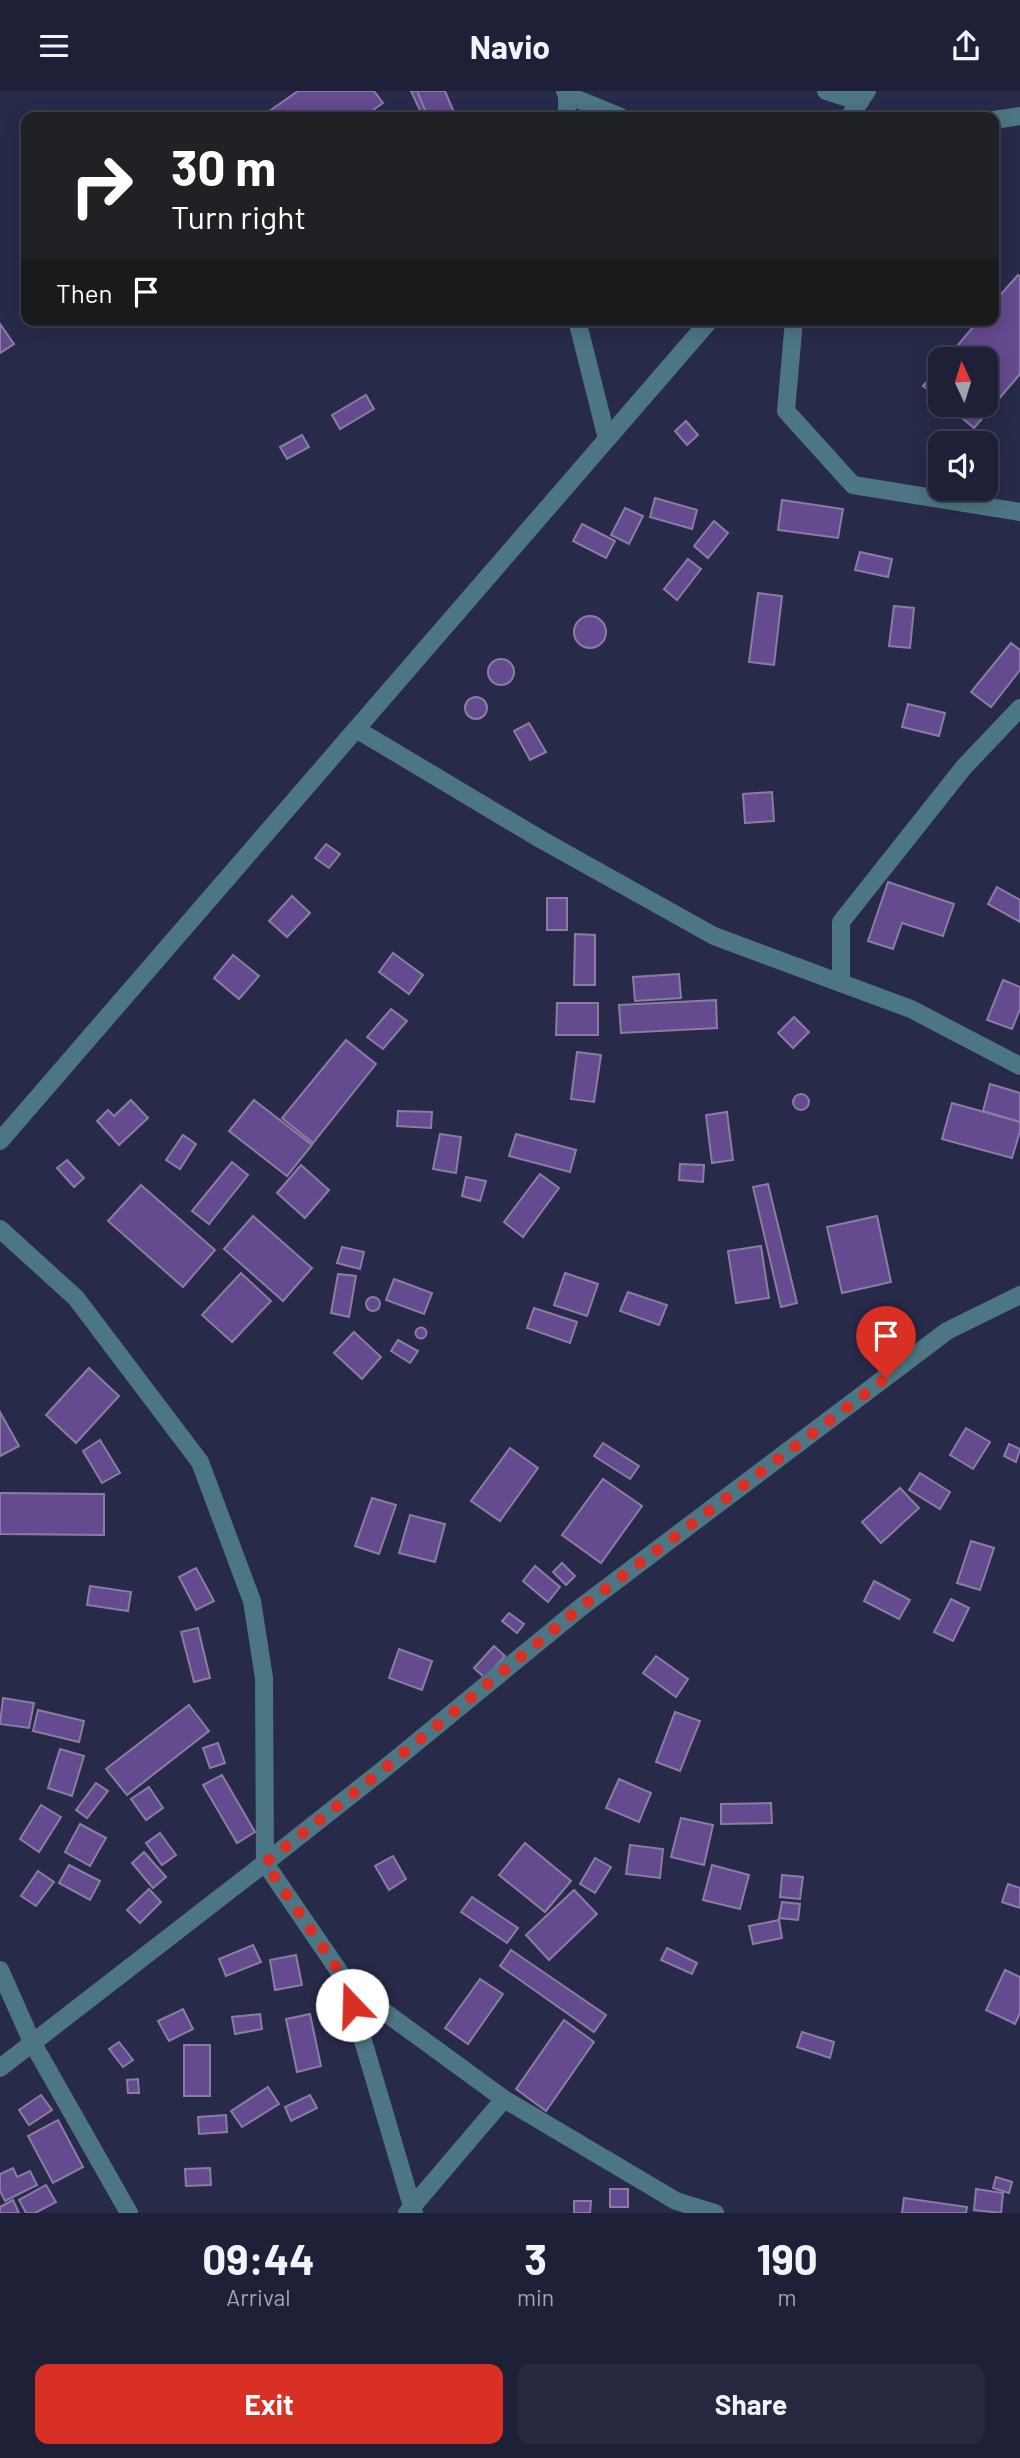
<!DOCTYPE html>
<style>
body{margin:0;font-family:Barlow,sans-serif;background:#262840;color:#f1f3f6;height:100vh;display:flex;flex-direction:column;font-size:26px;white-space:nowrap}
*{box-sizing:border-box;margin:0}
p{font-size:23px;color:#a1a3ae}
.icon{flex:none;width:38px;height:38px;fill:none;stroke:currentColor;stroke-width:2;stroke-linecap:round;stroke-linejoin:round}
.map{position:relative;height:2122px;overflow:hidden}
.details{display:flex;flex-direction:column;background:#1e2038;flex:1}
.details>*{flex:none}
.hud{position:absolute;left:21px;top:21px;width:978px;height:214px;border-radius:14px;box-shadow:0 4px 18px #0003,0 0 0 2px #3c3e53;background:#202124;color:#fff;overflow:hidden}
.needle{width:46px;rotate:356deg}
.buttons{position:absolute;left:928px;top:256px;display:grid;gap:14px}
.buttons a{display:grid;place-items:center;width:70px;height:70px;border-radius:14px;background:#1e2038;box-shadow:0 4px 18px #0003,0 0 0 2px #3c3e53;font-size:35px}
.pin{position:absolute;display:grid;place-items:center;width:60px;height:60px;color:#fff;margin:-72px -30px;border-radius:50% 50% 50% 0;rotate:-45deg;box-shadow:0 0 7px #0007}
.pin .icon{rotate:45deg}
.me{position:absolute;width:77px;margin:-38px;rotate:339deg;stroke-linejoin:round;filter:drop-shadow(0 0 5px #0008)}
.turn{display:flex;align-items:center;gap:24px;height:147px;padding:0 35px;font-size:32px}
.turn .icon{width:91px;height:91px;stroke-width:2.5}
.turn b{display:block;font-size:49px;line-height:60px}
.then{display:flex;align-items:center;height:66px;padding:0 35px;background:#0003;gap:14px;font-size:26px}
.eta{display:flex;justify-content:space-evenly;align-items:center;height:119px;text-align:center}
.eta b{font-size:42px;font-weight:700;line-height:49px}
.button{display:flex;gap:14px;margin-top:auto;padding:14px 35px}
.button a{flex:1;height:80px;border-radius:14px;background:#d93025;color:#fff;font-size:28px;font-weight:700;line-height:80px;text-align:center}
.button a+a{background:#262840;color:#f1f3f6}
header{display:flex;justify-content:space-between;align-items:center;height:91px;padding:0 35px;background:#1e2038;font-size:32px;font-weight:700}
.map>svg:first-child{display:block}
.building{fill:#644a8f;stroke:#897da2;stroke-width:2}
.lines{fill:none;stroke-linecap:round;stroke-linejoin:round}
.minor{stroke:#4c7683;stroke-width:18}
.tertiary{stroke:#4c7683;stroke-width:18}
.route{stroke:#d93025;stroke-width:12;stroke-dasharray:0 21.6}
</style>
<header><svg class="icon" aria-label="menu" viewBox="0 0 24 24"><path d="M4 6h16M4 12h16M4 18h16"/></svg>Navio<svg class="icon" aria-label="share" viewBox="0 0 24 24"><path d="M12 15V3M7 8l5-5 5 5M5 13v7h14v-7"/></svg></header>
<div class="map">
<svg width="1020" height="2122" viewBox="0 0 1020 2122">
<rect width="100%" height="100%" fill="#282a4a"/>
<g class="building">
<path d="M298 0H374L383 12 363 26H261Z"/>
<path d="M411 0H442L453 26H423Z"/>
<path d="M417 0H445L456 26H428Z"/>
<path d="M1018 184 1020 186V283L974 337 945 313H985V268H946L979 229H994V211Z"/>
<path d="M0 233 14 253 0 262Z"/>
<path d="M940 276V309L923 295Z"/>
<path d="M366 304 374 318 340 338 332 324Z"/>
<path d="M686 330 698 344 687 354 675 340Z"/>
<path d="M302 344 309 356 287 368 280 356Z"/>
<path d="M655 407 697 419 692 438 650 426Z"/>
<path d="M782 409 843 418 838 447 778 439Z"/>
<path d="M625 417 643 425 629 453 611 444Z"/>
<path d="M714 430 728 442 708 467 694 455Z"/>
<path d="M582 433 615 450 606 467 573 450Z"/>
<path d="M860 461 892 468 888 486 855 479Z"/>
<path d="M688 468 701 478 677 509 664 498Z"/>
<path d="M758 502 782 505 774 574 749 571Z"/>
<path d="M894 515 914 517 910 557 889 555Z"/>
<circle cx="590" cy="541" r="16"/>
<path d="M1011 552 1020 559V579L991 616 971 601Z"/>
<circle cx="501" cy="581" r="13"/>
<circle cx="476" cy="617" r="11"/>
<path d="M908 613 945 622 939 645 902 636Z"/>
<path d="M529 632 546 661 530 669 514 640Z"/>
<path d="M772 701 774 730 745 732 743 703Z"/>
<path d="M326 753 340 763 329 777 315 767Z"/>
<path d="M888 791 954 813 943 845 902 832 893 858 868 850Z"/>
<path d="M997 796 1020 809V831L988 813Z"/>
<path d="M292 805 310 822 287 846 269 830Z"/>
<rect x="547" y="807" width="20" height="32"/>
<path d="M575 843 595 844V894H574Z"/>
<path d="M393 862 423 884 409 903 379 881Z"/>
<path d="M233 864 259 885 239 908 214 887Z"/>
<path d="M679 883 681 907 635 910 633 886Z"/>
<path d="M1003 889 1020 896V918L1012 938 987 929Z"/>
<path d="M716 909 717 937 621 942 619 914Z"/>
<path d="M557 912H598V944H556Z"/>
<path d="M391 918 407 930 383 958 367 946Z"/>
<path d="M794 926 809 941 793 957 778 942Z"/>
<path d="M346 949 376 973 313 1052 282 1027Z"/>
<path d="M577 961 601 964 594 1011 571 1008Z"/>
<path d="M990 993 1020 1002V1031L983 1020Z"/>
<circle cx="801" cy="1011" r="8"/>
<path d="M131 1009 148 1027 119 1054 97 1030 108 1019 114 1025Z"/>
<path d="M254 1009 312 1054 287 1085 229 1040Z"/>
<path d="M952 1012 1020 1031V1040L1012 1067 942 1048Z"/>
<path d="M398 1020 432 1021 431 1037 397 1035Z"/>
<path d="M727 1021 733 1069 712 1072 706 1024Z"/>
<path d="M440 1043 461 1046 456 1082 433 1078Z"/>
<path d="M516 1043 576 1059 570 1081 509 1065Z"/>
<path d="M183 1044 196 1053 180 1078 166 1069Z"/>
<path d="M67 1069 84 1087 74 1096 57 1077Z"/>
<path d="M232 1071 248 1084 209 1133 192 1120Z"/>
<path d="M680 1073 704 1074 703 1091 679 1089Z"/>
<path d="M301 1074 329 1099 305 1127 277 1102Z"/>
<path d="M540 1083 559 1097 523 1146 504 1131Z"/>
<path d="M466 1086 486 1090 480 1110 462 1105Z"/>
<path d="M768 1093 797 1212 781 1216 753 1096Z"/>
<path d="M141 1094 215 1159 183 1196 108 1130Z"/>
<path d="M253 1125 312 1177 283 1210 224 1158Z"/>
<path d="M877 1125 891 1191 842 1202 827 1136Z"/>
<path d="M761 1155 769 1207 736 1212 728 1160Z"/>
<path d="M342 1156 364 1161 360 1178 337 1172Z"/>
<path d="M241 1182 271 1210 232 1251 202 1224Z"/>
<path d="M565 1182 598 1193 587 1225 554 1214Z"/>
<path d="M338 1183 356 1185 349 1226 331 1222Z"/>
<path d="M394 1188 432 1202 424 1223 386 1209Z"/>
<path d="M628 1201 667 1214 659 1234 620 1220Z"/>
<circle cx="373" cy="1213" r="7"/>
<path d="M534 1217 577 1231 570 1252 527 1237Z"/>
<circle cx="421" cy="1242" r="5.5"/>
<path d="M354 1241 381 1266 362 1288 334 1262Z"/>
<path d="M398 1249 418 1260 410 1272 391 1260Z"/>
<path d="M89 1277 119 1305 76 1352 46 1324Z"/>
<path d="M0 1321 19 1355 0 1365Z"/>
<path d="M966 1337 990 1351 973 1378 950 1364Z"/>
<path d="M100 1349 120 1382 102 1392 83 1360Z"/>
<path d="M603 1352 639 1375 630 1388 594 1365Z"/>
<path d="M1009 1353 1020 1358 1016 1371 1004 1365Z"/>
<path d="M510 1357 538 1377 500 1430 471 1410Z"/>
<path d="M920 1382 950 1401 940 1418 909 1399Z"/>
<path d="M603 1388 642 1415 601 1472 562 1444Z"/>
<path d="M900 1397 919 1417 881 1452 862 1431Z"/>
<path d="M0 1402 104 1403V1444L0 1443Z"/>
<path d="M372 1407 396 1414 379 1463 355 1455Z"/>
<path d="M410 1424 445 1433 435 1471 399 1462Z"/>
<path d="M971 1450 994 1457 980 1499 957 1492Z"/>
<path d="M562 1472 575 1485 566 1494 553 1481Z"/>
<path d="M535 1475 560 1496 548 1511 523 1490Z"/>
<path d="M196 1477 214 1510 196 1519 179 1486Z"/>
<path d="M874 1490 910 1509 899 1528 864 1510Z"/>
<path d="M90 1495 131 1501 128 1520 87 1514Z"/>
<path d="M951 1508 969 1517 953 1550 934 1541Z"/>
<path d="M509 1522 524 1533 517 1542 502 1530Z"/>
<path d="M198 1537 210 1587 194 1591 181 1541Z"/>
<path d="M494 1555 505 1565 485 1587 474 1577Z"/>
<path d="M399 1558 432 1570 422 1599 389 1587Z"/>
<path d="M656 1565 688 1588 676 1606 643 1582Z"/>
<path d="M3 1607 34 1612 29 1637 0 1633Z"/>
<path d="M189 1614 209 1640 127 1704 106 1678Z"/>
<path d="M38 1619 84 1630 79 1651 33 1640Z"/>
<path d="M675 1621 700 1630 680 1680 656 1671Z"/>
<path d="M218 1652 225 1672 210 1677 203 1657Z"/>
<path d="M60 1658 84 1665 72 1705 48 1697Z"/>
<path d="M222 1684 255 1741 237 1752 203 1694Z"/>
<path d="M619 1688 651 1702 639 1731 606 1717Z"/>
<path d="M96 1692 108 1700 87 1727 76 1719Z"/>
<path d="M149 1696 163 1717 146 1729 131 1708Z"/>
<path d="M771 1712 772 1732 721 1733V1713Z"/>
<path d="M41 1714 61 1726 39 1761 20 1748Z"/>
<path d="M681 1727 713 1734 704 1774 671 1766Z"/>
<path d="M80 1733 106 1747 90 1775 65 1761Z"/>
<path d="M160 1742 176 1764 162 1774 146 1752Z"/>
<path d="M525 1752 571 1790 545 1821 499 1784Z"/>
<path d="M630 1754 663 1758 660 1787 626 1783Z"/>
<path d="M144 1761 166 1786 153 1797 132 1772Z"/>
<path d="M393 1765 406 1788 389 1799 375 1775Z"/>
<path d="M595 1767 611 1776 595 1802 580 1793Z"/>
<path d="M69 1774 100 1790 90 1809 59 1792Z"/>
<path d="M712 1774 749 1784 740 1818 703 1809Z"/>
<path d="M38 1780 54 1791 36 1815 21 1805Z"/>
<path d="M782 1784 803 1786 800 1808 780 1806Z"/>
<path d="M1008 1793 1020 1797V1817L1002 1811Z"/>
<path d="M149 1798 161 1811 140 1832 127 1819Z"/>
<path d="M574 1799 597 1823 549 1869 526 1844Z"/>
<path d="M472 1806 518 1837 507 1852 461 1821Z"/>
<path d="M782 1811 800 1813 798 1829 779 1827Z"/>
<path d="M779 1829 782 1847 753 1853 749 1835Z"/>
<path d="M253 1854 261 1871 226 1885 219 1868Z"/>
<path d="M667 1857 697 1872 692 1883 661 1869Z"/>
<path d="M511 1859 606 1924 594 1941 500 1875Z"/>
<path d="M296 1864 302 1894 275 1899 270 1869Z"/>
<path d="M1005 1879 1020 1886V1922L1015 1933 986 1919Z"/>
<path d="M480 1888 503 1903 468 1953 445 1937Z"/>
<path d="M183 1918 193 1938 169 1950 158 1930Z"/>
<path d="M260 1923 262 1938 235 1943 232 1926Z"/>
<path d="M310 1923 321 1975 297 1981 286 1928Z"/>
<path d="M564 1929 594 1951 546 2020 516 1998Z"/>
<path d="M802 1941 834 1951 830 1967 797 1956Z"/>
<path d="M119 1951 133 1969 123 1976 109 1958Z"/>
<rect x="184" y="1954" width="26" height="51"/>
<path d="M138 1988 139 2002H128L127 1989Z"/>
<path d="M268 1996 279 2013 242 2036 231 2020Z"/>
<path d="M41 2004 52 2019 29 2034 19 2019Z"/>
<path d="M310 2004 317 2017 291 2030 285 2016Z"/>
<path d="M226 2024 227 2041 199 2043 198 2026Z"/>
<path d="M58 2029 83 2076 53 2092 28 2045Z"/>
<path d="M13 2077 17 2086 30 2080 37 2094 5 2110 0 2100V2083Z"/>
<path d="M210 2077 211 2094 186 2095 185 2078Z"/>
<path d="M996 2086 1012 2091 1009 2102 993 2097Z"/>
<path d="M46 2094 56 2111 35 2122H26L19 2109Z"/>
<rect x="610" y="2098" width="18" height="18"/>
<path d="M976 2098 1003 2102 1001 2122 974 2119Z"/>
<path d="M904 2107 967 2116 966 2122H902Z"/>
<path d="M13 2109 19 2122H0V2116Z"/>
<path d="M574 2110H591L590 2122H574Z"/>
</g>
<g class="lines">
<g class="minor">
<path d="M565 0 567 4V26"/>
<path d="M826 0 860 11"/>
<path d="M567 4 621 26"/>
<path d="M994 29 1020 25"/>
<path d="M577 229 607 348"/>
<path d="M794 229 786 320 853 394 1020 421"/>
<path d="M356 638 542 749 714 845 911 918 1020 975"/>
<path d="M841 892V831L964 676 1020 617"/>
<path d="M0 1138 76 1207 200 1371 252 1510 264 1587 265 1772 384 1678 580 1517 947 1240 1020 1204"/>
<path d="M0 1879 32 1951 129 2122"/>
<path d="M346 1892 414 2122"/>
<path d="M0 1977 265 1772 345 1889 360 1903 504 2008 676 2110 715 2122"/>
<path d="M407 2122 504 2008"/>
</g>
<g class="tertiary">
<path d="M849 26 867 0"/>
<path d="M0 1050 710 229"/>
</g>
</g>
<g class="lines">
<path class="route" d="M352 1914 345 1889 265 1772 384 1678 580 1517 886 1287"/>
</g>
</svg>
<div class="buttons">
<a><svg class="needle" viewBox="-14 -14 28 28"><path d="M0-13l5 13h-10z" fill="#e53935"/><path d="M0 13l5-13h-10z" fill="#a1a3ae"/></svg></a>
<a><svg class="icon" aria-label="sound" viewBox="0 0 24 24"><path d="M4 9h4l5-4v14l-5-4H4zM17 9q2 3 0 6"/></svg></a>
</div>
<div class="pin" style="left:886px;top:1287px;background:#d93025"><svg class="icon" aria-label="arrive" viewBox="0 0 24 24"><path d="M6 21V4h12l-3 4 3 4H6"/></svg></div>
<svg class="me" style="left:352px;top:1914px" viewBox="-20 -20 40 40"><circle r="19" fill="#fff"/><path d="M0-13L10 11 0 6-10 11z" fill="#d93025"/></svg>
<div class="hud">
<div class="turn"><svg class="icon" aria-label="right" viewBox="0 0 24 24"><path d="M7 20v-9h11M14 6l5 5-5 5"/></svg><div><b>30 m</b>Turn right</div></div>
<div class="then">Then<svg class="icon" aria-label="arrive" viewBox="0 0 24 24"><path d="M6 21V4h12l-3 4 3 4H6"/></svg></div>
</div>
</div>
<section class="details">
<div class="eta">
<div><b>09:44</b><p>Arrival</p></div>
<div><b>3</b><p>min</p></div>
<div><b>190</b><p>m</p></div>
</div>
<div class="button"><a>Exit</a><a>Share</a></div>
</section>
